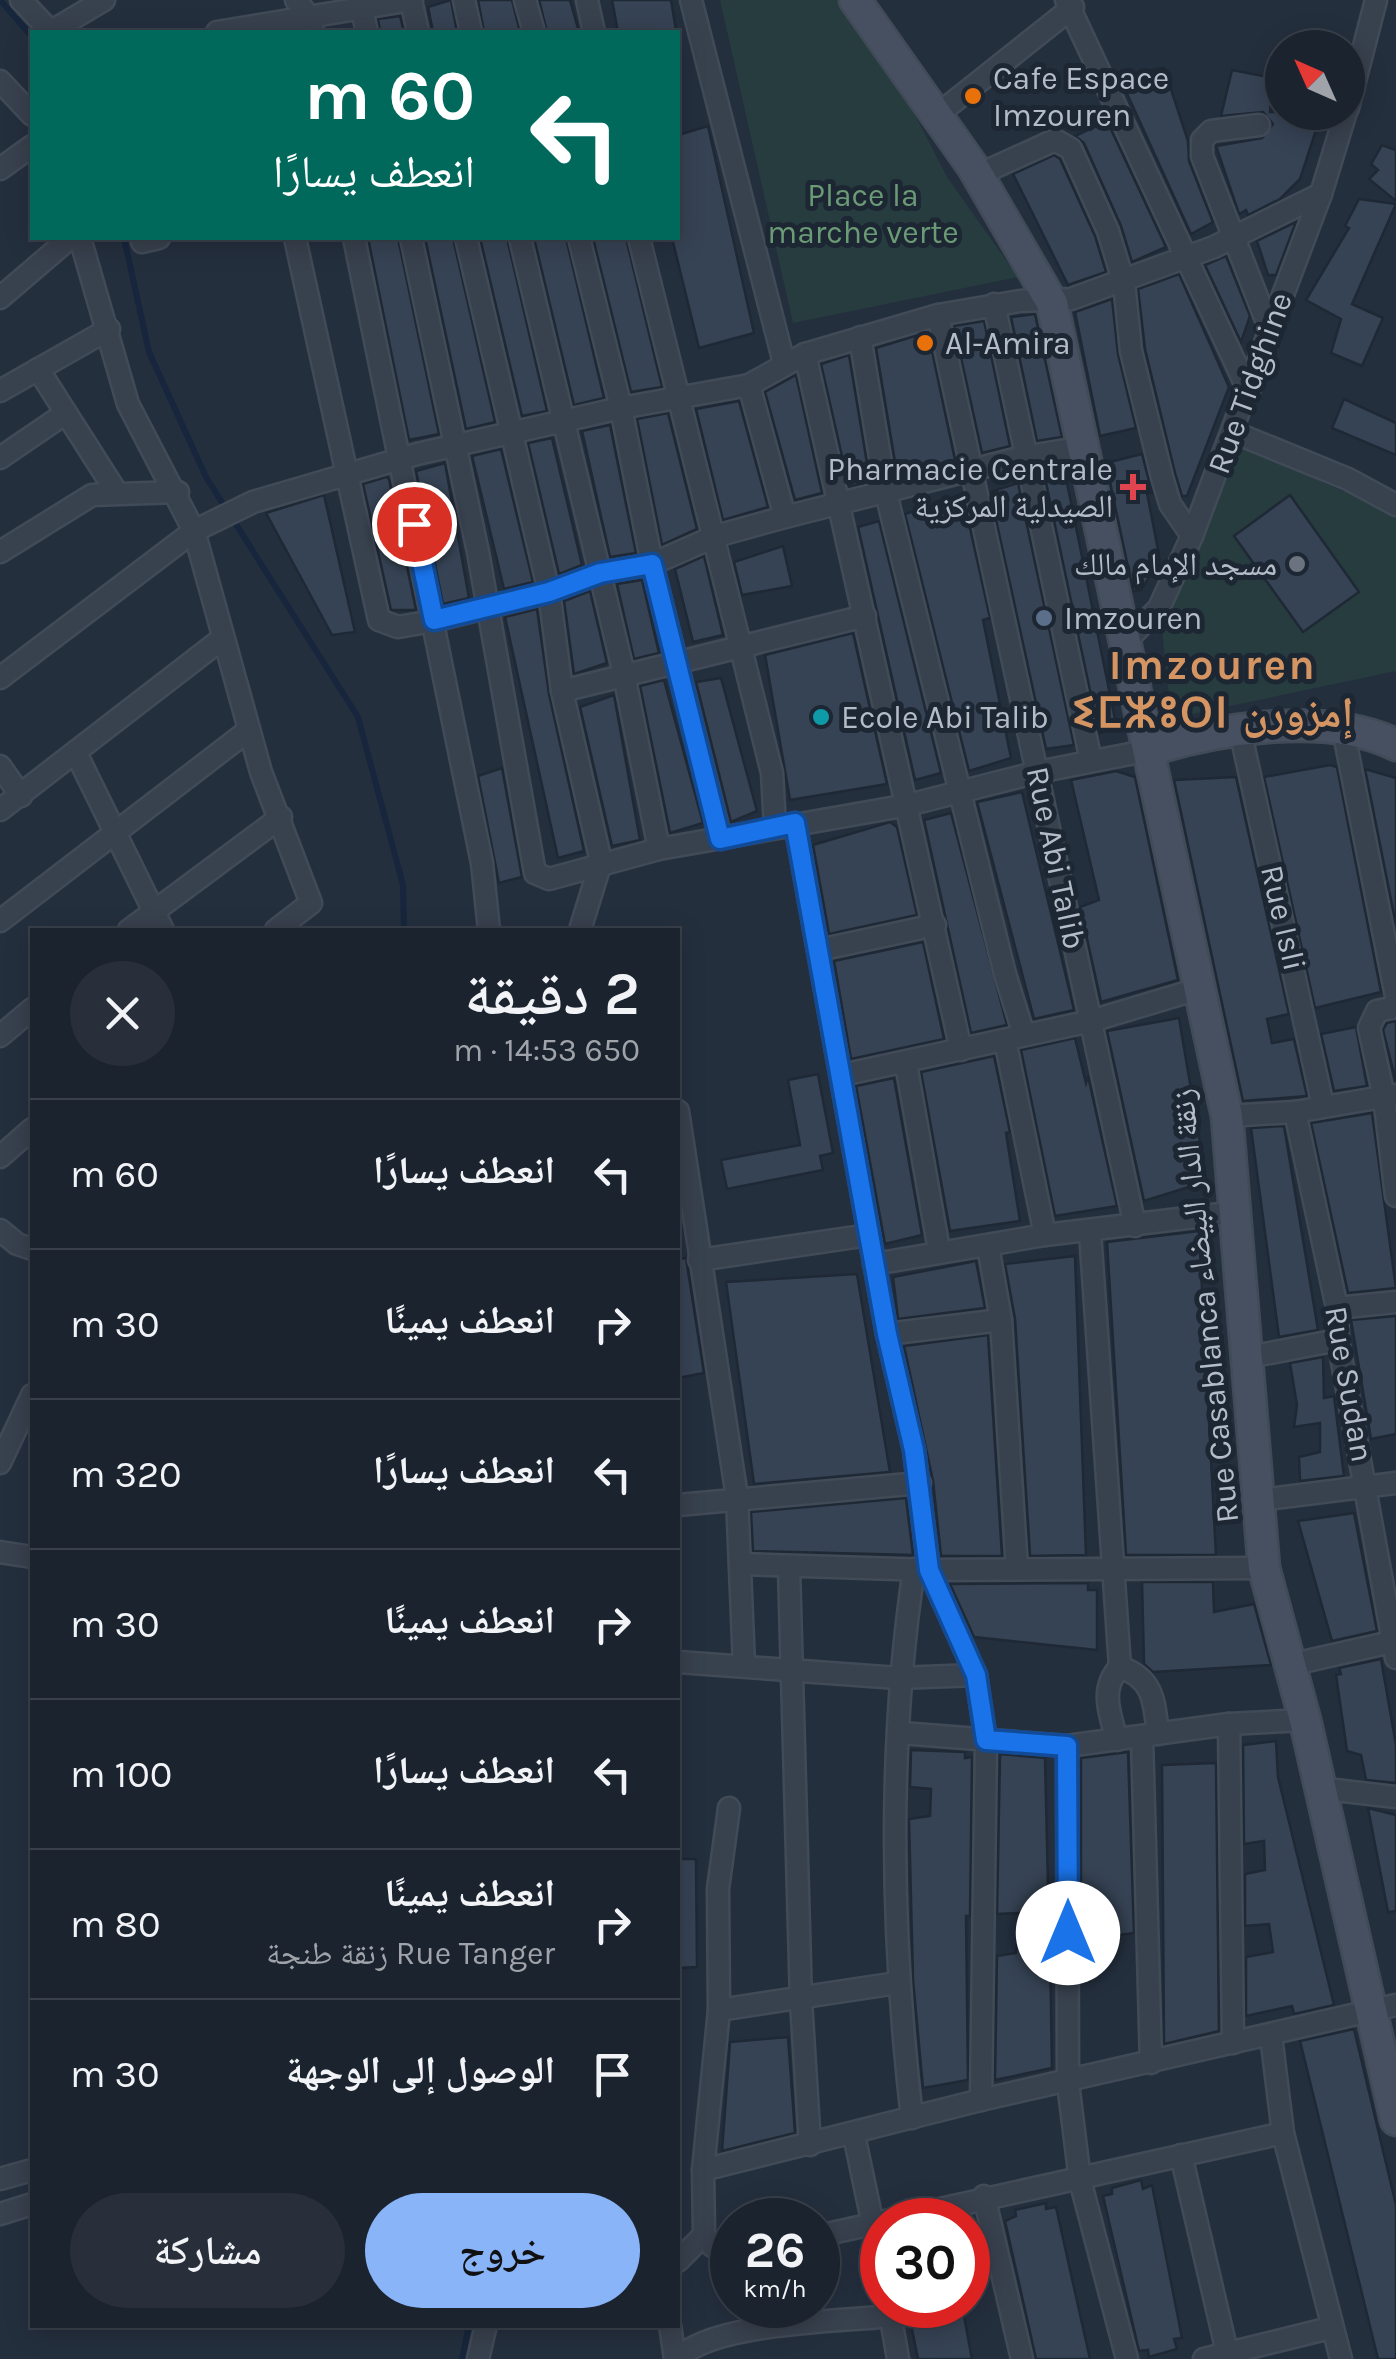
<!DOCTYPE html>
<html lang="ar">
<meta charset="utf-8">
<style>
body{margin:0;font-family:Karla,"Noto Naskh Arabic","Noto Sans Tifinagh",sans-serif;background:#282f3a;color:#f1f3f6;direction:rtl;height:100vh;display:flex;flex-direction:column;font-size:38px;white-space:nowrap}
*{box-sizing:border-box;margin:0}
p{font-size:32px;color:#a0a4aa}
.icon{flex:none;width:55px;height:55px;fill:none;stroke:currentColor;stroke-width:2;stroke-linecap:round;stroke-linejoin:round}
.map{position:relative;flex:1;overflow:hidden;direction:ltr}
.drawer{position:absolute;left:30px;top:928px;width:650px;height:1400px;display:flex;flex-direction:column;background:#1b232e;border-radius:0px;box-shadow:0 5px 25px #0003,0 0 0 2px #39404a;direction:rtl}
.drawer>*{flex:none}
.top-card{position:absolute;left:30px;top:30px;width:650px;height:210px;border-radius:0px;box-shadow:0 5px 25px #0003,0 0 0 2px #39404a;direction:rtl;background:#00695c;color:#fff;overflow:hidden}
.needle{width:65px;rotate:315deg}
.controls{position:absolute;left:1265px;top:30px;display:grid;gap:20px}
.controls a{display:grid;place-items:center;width:100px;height:100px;border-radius:50%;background:#1b232e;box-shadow:0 5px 25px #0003,0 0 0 2px #39404a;font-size:50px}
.speed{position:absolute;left:710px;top:2198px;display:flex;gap:20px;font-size:50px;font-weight:700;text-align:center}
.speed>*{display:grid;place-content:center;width:130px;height:130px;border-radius:50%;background:#1b232e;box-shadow:0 5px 25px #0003,0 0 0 2px #39404a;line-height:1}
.speed small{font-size:25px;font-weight:400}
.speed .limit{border:15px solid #d22;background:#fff;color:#111}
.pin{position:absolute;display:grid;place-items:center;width:85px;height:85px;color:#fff;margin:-42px;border:5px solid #fff;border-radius:50%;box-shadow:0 2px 10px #0007}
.me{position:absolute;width:110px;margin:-55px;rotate:0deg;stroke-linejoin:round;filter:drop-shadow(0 0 8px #0008)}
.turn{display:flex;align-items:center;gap:35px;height:210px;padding:0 40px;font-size:45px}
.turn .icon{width:130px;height:130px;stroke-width:2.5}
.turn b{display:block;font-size:70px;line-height:85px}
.round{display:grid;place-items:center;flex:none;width:105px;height:105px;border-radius:52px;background:#282f3a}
.summary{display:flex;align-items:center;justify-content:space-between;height:170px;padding:0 40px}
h1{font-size:60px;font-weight:600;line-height:75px}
.cta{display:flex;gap:20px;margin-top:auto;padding:20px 40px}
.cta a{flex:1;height:115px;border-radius:60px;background:#8ab4f8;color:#111;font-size:40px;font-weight:600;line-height:115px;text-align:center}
.cta a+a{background:#282f3a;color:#f1f3f6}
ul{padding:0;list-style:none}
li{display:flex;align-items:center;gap:30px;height:150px;padding:0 40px;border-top:2px solid #39404a}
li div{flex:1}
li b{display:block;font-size:38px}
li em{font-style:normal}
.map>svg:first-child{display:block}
.green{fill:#263c3f}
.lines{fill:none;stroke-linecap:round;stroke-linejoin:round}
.stream{stroke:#17263c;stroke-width:6}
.building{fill:#364354;stroke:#1f2835;stroke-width:2.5}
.street-casing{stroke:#414a57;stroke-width:25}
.secondary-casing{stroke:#414a57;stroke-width:35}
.street{stroke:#38414e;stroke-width:20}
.secondary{stroke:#465061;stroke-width:30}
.route-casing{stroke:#114b97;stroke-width:25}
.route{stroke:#1a73e8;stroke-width:18}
.food-dot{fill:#e8710a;stroke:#1d2633;stroke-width:4}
.health-dot{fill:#e0444e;stroke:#1d2633;stroke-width:4}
.worship-dot{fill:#6b7280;stroke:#1d2633;stroke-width:4}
.service-dot{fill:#5c6f8a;stroke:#1d2633;stroke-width:4}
.culture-dot{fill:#0f9aa8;stroke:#1d2633;stroke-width:4}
.labels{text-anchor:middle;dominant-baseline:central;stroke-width:10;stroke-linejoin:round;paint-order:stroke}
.poi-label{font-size:32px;fill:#b4bcc9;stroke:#1d2633;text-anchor:start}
.park-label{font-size:32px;fill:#6b9a76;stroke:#1d2633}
.street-label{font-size:32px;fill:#b4bcc9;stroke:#1d2633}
.district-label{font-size:42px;font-weight:bold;letter-spacing:2.5px;fill:#d59563;stroke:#1d2633}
</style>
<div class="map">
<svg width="1396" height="2359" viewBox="0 0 1396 2359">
<rect width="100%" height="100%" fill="#242f3e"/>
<g class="green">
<path d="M720 0H839L908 101 947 177 1018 277 793 323Z"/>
<path d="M1242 447 1396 514V671L1183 716 1171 712 1161 622Z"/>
</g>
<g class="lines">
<g class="stream">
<path d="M0 0 32 37"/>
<path d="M124 238 149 352 206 477 358 717 403 885 404 930"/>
<path d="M462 2359 469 2325"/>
</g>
</g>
<g class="building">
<path d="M451 0 457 32H433L428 7Z"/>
<path d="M478 0H512L520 32H484Z"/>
<path d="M539 0H570L579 32H547Z"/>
<path d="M612 0H671L676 30 618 32Z"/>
<path d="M400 16 404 32H380L378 19Z"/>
<path d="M1164 68 1188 141 1189 161 1213 222 1191 234 1119 76Z"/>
<path d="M1232 70 1273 78 1270 112H1322L1300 179 1280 199 1248 215 1246 210 1239 214 1216 146 1262 138 1273 124 1263 112 1221 116Z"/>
<path d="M1107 121 1166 247 1132 262 1121 226 1084 143 1075 136Z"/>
<path d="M708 126 754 333 699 348 672 238H678V135Z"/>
<path d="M1382 145 1396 150V201L1369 179 1378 170 1371 164Z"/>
<path d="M1054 155 1060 159 1095 236 1106 272 1068 285 1013 174Z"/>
<path d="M1359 199 1396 204 1352 304 1383 318 1362 366 1331 353 1341 319 1306 300 1349 228 1345 226Z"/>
<path d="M1296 222 1276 275H1268L1257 241Z"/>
<path d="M368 238H398L439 434 409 440Z"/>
<path d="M425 238H453L495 422 466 429Z"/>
<path d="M480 238H507L547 411 522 416Z"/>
<path d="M534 238H566L604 398 574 405Z"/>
<path d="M593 238H626L662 387 631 392Z"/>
<path d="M1226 256 1250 316 1241 342 1205 265Z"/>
<path d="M1179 274 1229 387 1187 496H1182L1175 473 1145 349 1138 289Z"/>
<path d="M1112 299 1118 354 1136 428 1100 436 1075 312Z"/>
<path d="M1035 314 1062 437 1037 441 1011 317Z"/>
<path d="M984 321 1010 446 982 453 954 326Z"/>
<path d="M928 332 955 460 897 474 876 348Z"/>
<path d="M849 355 870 481 849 487 821 364Z"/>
<path d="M796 375 822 493 795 500 765 392Z"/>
<path d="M1344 399 1396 423V455L1332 428Z"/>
<path d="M739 401 768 507 723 520 696 409Z"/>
<path d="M668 413 697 529 662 545 637 419Z"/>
<path d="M610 425 636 553 610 557 582 431Z"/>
<path d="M552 438 582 565 559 574 528 443Z"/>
<path d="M501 449 533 582 504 589 472 456Z"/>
<path d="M1142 454 1152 493H1147L1160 560 1141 590 1133 591 1106 463Z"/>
<path d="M445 463 469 598 443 604 416 471Z"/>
<path d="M1065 473 1117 729 1099 733 1045 478Z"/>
<path d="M386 477 389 479 416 610H391L363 484Z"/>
<path d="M1018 483 1074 745 1046 749 990 492Z"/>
<path d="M324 495 355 632 332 635 266 513Z"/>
<path d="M1290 495 1359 592 1303 632 1234 536Z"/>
<path d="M958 498 964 501 990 618 983 620 1011 758 969 771 905 514Z"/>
<path d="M879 521 941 773 915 780 858 527Z"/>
<path d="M783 546 792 586 742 595 734 562Z"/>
<path d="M704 556 723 635 693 642 675 569Z"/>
<path d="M642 580 659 653 634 659 617 584Z"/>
<path d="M590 591 607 663 574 674 564 601Z"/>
<path d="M537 609 549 694 584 851 558 858 505 617Z"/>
<path d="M853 633 887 784 790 800 765 655Z"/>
<path d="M721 678 757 811 731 822 696 682Z"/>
<path d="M664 680 703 823 670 833 640 686Z"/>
<path d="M614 695 640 840 612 846 580 707Z"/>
<path d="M1330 765 1337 767 1381 992 1315 1008 1264 777Z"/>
<path d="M502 768 522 877 499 883 478 776Z"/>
<path d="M1365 769 1396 778V925Z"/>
<path d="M1116 771 1135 777 1178 980 1101 1002 1080 907 1099 900 1071 780Z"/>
<path d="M1236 777 1289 1014 1267 1019 1272 1043 1294 1039 1307 1096 1243 1101 1174 780Z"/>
<path d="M1022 792 1074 1010 1034 1019 977 802Z"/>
<path d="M951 813 1007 1025 971 1033 924 820Z"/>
<path d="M890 822 897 827 917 915 829 934 813 845Z"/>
<path d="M923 942 944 1039 851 1059 834 961Z"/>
<path d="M1179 1018 1205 1172 1192 1186 1144 1201 1107 1031Z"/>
<path d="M1396 1021V1082L1383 1030 1387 1023Z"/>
<path d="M1356 1027 1367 1086 1334 1091 1321 1034Z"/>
<path d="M1075 1038 1086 1083 1088 1076 1117 1206 1055 1216 1021 1050Z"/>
<path d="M994 1056 1010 1132 1006 1133 1020 1221 950 1231 921 1072Z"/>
<path d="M818 1074 833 1153 820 1156 823 1170 727 1189 721 1160 800 1145 788 1080Z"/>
<path d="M894 1078 922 1235 885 1244 856 1086Z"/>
<path d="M1372 1113 1396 1288 1348 1293 1311 1123Z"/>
<path d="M1284 1126 1318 1330 1279 1337 1251 1128Z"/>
<path d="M1199 1231 1216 1555H1126L1107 1242Z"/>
<path d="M1075 1256 1086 1555 1030 1556 1015 1319 1005 1264Z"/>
<path d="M686 1258 704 1373 678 1378V1259Z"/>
<path d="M976 1261 985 1308 898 1319 893 1277Z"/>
<path d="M857 1274 890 1472 754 1484 726 1282Z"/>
<path d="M1396 1316V1434L1371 1439 1351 1320Z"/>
<path d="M988 1335 1002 1556H941L933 1481 904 1346Z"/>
<path d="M1323 1357 1324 1398 1334 1396 1344 1476 1300 1481 1299 1457 1320 1452V1423L1294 1427 1297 1405 1290 1363Z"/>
<path d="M906 1498 913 1555 753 1551 751 1512Z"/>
<path d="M1354 1513 1377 1631 1332 1641 1298 1521Z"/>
<path d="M1142 1582H1213L1214 1612 1254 1604 1271 1665 1153 1672 1144 1664Z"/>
<path d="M1088 1583V1590H1097V1650L974 1637 950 1584Z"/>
<path d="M1381 1659 1396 1745V1783L1366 1780 1361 1755 1347 1751 1336 1675 1341 1674 1339 1668Z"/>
<path d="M1276 1741 1278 1777 1334 2005 1294 2014 1292 2006 1246 2016V1957L1273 1952 1269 1924 1245 1926V1874L1265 1870 1264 1841 1244 1844 1243 1745Z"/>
<path d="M911 1750 965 1752V1758L972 1757 970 1916H966L968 2080 923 2088 913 1980 909 1819 930 1816 931 1789 910 1787Z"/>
<path d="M1128 1752 1134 1933 1081 1940V1758Z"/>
<path d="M1000 1754 1045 1758 1048 1886H1054V1911H1044L1050 1949 1052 2068 995 2080 997 1956 1016 1953 1021 1913 997 1914Z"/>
<path d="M1216 1763 1219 2031 1164 2044 1162 1765Z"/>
<path d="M1368 1808 1396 1815V1911L1388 1912Z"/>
<path d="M678 1859H696L697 1967 678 1968Z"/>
<path d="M1354 2029 1396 2205V2359H1378L1300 2041Z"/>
<path d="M788 2037 795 2133 722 2151 730 2042Z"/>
<path d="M1141 2180 1143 2189 1152 2185 1182 2338 1174 2339 1177 2349 1149 2357 1148 2350 1139 2351 1103 2196 1112 2194V2188Z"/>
<path d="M1046 2203V2209L1056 2207 1090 2359H1036L1005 2221 1016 2216 1015 2210Z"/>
<path d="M907 2305H962L972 2359H918Z"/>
</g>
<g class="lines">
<defs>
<g id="street">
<path d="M21 0 51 32"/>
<path d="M296 0 310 18 313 32"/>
<path d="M411 0 418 32"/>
<path d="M464 0 471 32"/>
<path d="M525 0 534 32"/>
<path d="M587 0 594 32"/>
<path d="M691 0 784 363"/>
<path d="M1066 0 1249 392"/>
<path d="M361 6 367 32"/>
<path d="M50 32 104 0"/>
<path d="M217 32 412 0"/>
<path d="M0 81 32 115"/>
<path d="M1348 108 1376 0"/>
<path d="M937 115 1073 7"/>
<path d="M1259 125 1211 131 1202 140V156L1268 325"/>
<path d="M0 169 32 146"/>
<path d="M978 175 1055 140 1071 149 1108 231 1124 283 1131 351 1162 477 1170 504 1192 536"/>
<path d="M80 238 128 404 194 531 261 772 311 903 276 930"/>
<path d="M295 238 379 620 398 627 433 621 549 592 600 573 652 564 716 536 785 517 1023 457 1084 447"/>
<path d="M354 238 482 863 489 930"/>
<path d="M411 238 478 552 535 873 549 879 659 849 908 805 1038 772 1150 750"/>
<path d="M466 238 549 592 562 691 601 862 580 930"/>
<path d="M520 238 623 670 659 849"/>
<path d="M579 238 621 408 652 564 721 839"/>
<path d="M639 238 772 773 775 828"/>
<path d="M142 242 159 238"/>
<path d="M0 298 70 238"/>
<path d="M994 304 1091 761"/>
<path d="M938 315 1135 1226"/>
<path d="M860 337 886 493 1005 974 1024 1035"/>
<path d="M805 354 961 1050"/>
<path d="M38 369 115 490"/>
<path d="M749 385 785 517"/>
<path d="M0 391 109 329"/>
<path d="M1233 432 1348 479 1396 505"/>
<path d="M0 458 66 413"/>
<path d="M0 552 92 495 178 492"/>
<path d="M1128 639 1159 608 1192 536 1321 194 1346 112"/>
<path d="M0 678 194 531 253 502 417 454 621 408 749 385 805 354 938 315 1020 301 1071 299 1214 247 1321 194"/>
<path d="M562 691 865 616"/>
<path d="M1343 729 1396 996"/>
<path d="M1240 730 1323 1106"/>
<path d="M76 753 163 930"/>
<path d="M0 766 21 796"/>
<path d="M0 810 223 638"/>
<path d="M795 823 887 1334 914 1450 929 1570 976 1675 986 1741 981 2100"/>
<path d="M0 921 249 730"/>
<path d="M129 930 281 817"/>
<path d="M819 950 935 925"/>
<path d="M1396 1007 1377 1011 1369 1028 1384 1097 1396 1196"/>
<path d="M0 1036 32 1009"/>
<path d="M1005 1040 1045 1235"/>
<path d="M906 1064 939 1250"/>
<path d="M842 1075 1091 1021 1198 989"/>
<path d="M678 1111 737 1497 744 1665"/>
<path d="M1295 1112 1337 1308 1338 1340 1396 1658"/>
<path d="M1227 1116 1295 1112 1394 1095"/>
<path d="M0 1157 32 1129"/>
<path d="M0 1230 17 1244 32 1249"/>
<path d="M1090 1232 1120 1667"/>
<path d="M988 1246 1001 1320 1017 1569"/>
<path d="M699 1260 869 1235"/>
<path d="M874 1264 1045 1235 1237 1212"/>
<path d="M1337 1308 1396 1302"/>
<path d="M887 1334 1001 1320"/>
<path d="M1249 1357 1338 1340"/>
<path d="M0 1463 32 1395"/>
<path d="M1260 1500 1396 1483"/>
<path d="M678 1505 920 1483"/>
<path d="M0 1552 32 1557"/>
<path d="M740 1564 929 1570 1264 1568"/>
<path d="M789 1568 801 2001 810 2145"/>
<path d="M678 1662 898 1678 976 1675"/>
<path d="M1289 1665 1396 1641"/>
<path d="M1229 1724 1233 2043"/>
<path d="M901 1733 1067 1746 1229 1724 1305 1720"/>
<path d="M1142 1737 1151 2063"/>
<path d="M1117 1740C1110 1714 1099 1689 1120 1667 1154 1679 1154 1701 1158 1734"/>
<path d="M1067 1746 1068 2083 1080 2180 1127 2359"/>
<path d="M1318 1788 1396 1797"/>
<path d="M729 1808 718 1889 719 2010 703 2170 704 2235 712 2246 732 2252"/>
<path d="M719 2010 897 1983"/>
<path d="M1271 2036 1283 2133 1341 2359"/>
<path d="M912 2118C891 1936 887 1750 914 1569"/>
<path d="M854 2135 882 2268"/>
<path d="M1181 2155 1227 2352"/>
<path d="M703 2170 981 2100 1396 2005"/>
<path d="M0 2179 32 2170"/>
<path d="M984 2196 1022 2359"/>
<path d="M0 2214 32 2204"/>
<path d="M818 2236 1283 2133"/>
<path d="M678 2261 704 2235"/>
<path d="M889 2307 898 2359"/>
<path d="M670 2325 675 2359"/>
<path d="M478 2359 486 2325"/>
<path d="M677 2359C714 2322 837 2322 890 2316"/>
<path d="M1204 2359 1330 2328"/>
</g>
<g id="secondary">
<path d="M855 0 973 167 1052 303 1227 1116 1264 1568 1305 1720 1396 2120"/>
<path d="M1150 750C1218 728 1330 711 1396 745"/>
</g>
</defs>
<use href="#street" class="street-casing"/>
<use href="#secondary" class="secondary-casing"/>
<use href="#street" class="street"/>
<use href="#secondary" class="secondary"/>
</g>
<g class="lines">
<defs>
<path id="route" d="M414 524 434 620 549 592 600 573 652 564 720 839 795 823 887 1334 914 1450 929 1570 976 1675 986 1740 1067 1746 1068 1933"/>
</defs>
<use href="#route" class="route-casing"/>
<use href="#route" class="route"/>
</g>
<g class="food-dot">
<circle cx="973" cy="96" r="10"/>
<circle cx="925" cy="343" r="10"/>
</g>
<path class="health-dot" d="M1128 472h10v10h10v10h-10v10h-10v-10h-10v-10h10z"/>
<circle class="worship-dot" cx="1297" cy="564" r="10"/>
<circle class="service-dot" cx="1044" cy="618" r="10"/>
<circle class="culture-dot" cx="821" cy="717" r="10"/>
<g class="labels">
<g class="poi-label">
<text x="993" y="78">Cafe Espace<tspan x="993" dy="37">Imzouren</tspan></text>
<text x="945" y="343">Al-Amira</text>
<text x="1113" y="469" text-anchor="end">Pharmacie Centrale<tspan x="1113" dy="37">الصيدلية المركزية</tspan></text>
<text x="1277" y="564" text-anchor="end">مسجد الإمام مالك</text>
<text x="1064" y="618">Imzouren</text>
<text x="841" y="717">Ecole Abi Talib</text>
</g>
<g class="park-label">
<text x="863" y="195">Place la<tspan x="863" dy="37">marche verte</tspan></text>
</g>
<g class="street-label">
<text transform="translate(1250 383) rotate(-70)">Rue Tidghine</text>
<text transform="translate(1056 858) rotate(78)">Rue Abi Talib</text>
<text transform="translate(1283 918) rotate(77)">Rue Isli</text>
<text transform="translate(1205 1306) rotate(-96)">Rue Casablanca زنقة الدار البيضاء</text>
<text transform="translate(1349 1384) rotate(80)">Rue Sudan</text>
</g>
<g class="district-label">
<text x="1213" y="665">Imzouren<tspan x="1213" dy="48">ⵉⵎⵣⵓⵔⵏ إمزورن</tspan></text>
</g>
</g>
</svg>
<div class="controls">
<a><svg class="needle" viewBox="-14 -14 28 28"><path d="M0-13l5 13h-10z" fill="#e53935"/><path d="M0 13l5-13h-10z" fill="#a0a4aa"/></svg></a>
</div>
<div class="speed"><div>26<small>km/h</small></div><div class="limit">30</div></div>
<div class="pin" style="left:414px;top:524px;background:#d93025"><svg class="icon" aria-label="arrive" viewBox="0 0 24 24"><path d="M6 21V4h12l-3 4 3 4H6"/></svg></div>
<svg class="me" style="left:1068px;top:1933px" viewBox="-20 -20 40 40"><circle r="19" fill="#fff"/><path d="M0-13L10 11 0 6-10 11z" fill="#1a73e8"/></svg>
<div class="top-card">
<div class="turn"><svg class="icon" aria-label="left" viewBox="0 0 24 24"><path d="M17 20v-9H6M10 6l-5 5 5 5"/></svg><div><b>60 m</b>انعطف يسارًا</div></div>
</div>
<section class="drawer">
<div class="summary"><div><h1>2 دقيقة</h1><p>650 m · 14:53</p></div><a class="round"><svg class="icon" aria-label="close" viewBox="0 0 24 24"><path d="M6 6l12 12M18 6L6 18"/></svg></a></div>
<ul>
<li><svg class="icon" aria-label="left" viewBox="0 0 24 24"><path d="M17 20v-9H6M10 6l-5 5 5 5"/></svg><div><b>انعطف يسارًا</b></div><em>60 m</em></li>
<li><svg class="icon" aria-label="right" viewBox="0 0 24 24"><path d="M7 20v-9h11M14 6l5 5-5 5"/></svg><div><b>انعطف يمينًا</b></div><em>30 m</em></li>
<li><svg class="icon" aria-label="left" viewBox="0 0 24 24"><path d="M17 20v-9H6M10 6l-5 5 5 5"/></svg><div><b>انعطف يسارًا</b></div><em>320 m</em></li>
<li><svg class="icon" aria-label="right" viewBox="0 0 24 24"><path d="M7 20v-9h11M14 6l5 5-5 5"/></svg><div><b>انعطف يمينًا</b></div><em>30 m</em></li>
<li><svg class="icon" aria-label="left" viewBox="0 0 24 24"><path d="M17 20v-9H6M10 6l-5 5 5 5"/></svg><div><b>انعطف يسارًا</b></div><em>100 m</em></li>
<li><svg class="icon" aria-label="right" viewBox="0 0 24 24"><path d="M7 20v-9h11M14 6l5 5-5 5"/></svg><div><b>انعطف يمينًا</b><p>Rue Tanger زنقة طنجة</p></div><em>80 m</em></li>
<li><svg class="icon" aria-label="arrive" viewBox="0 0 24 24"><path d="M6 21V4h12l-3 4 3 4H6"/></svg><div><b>الوصول إلى الوجهة</b></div><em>30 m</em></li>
</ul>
<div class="cta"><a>خروج</a><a>مشاركة</a></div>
</section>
</div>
